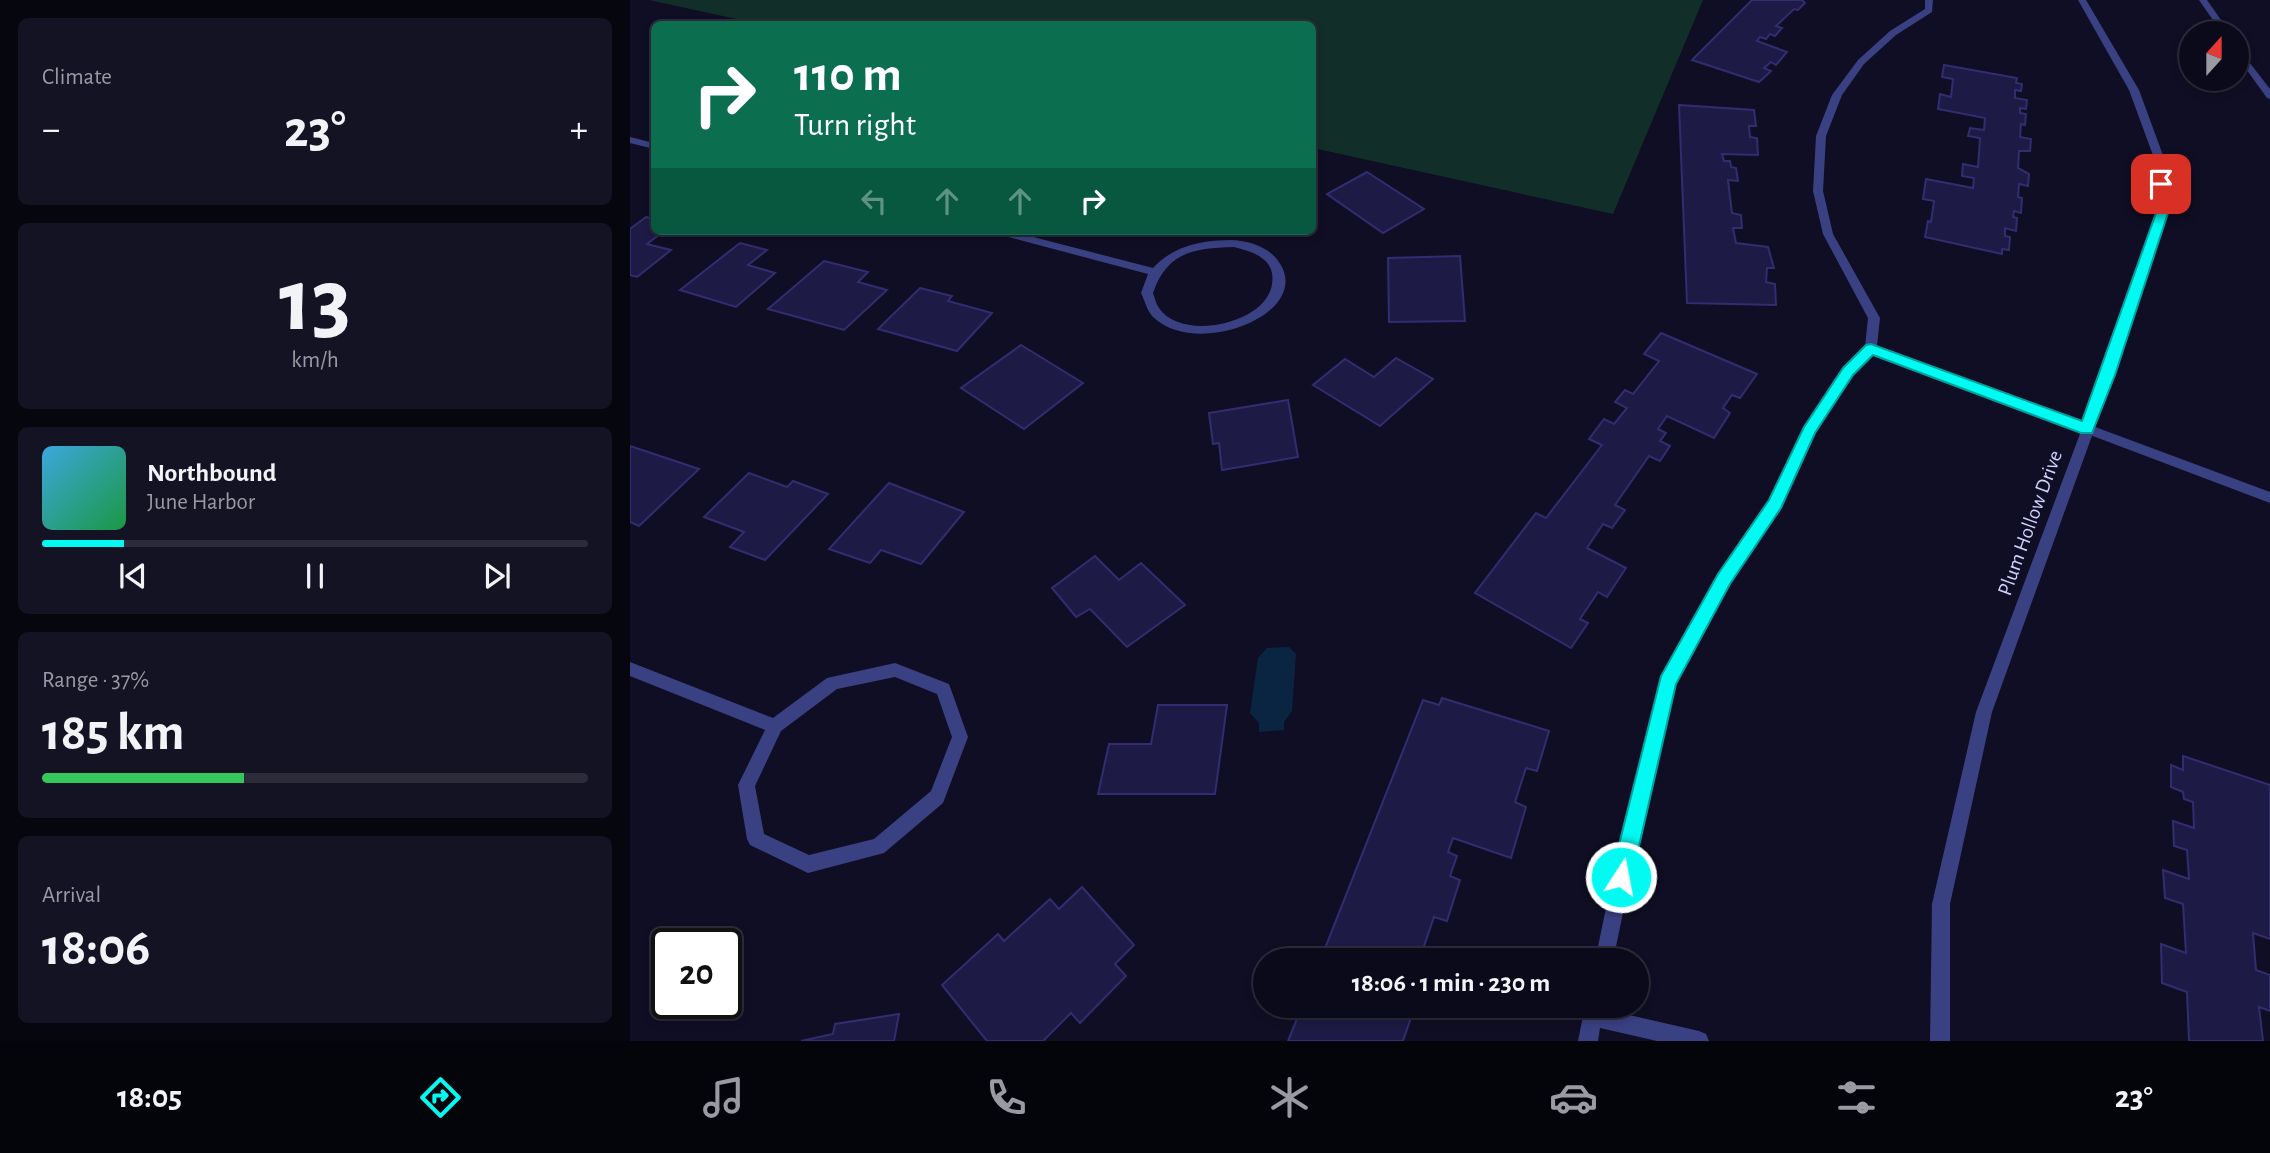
<!DOCTYPE html>
<meta charset="utf-8">
<style>
body{margin:0;font-family:"Alegreya Sans",sans-serif;background:#141324;color:#f1f3f6;height:100vh;display:flex;flex-direction:column;font-size:26px;white-space:nowrap}
*{box-sizing:border-box;margin:0}
p{font-size:23px;color:#9a9aa3}
.icon{flex:none;width:38px;height:38px;fill:none;stroke:currentColor;stroke-width:2;stroke-linecap:round;stroke-linejoin:round}
.map{position:relative;flex:1;overflow:hidden}
.drawer{display:flex;flex-direction:column;gap:18px;padding:18px;background:#06060f;width:630px}
.drawer>*{flex:none}
.banner{position:absolute;left:21px;top:21px;width:665px;height:214px;border-radius:10px;box-shadow:0 4px 10px #0003,0 0 0 2px #2b2b3a;background:#0b6e4f;color:#fff;overflow:hidden}
.needle{width:46px;rotate:21deg}
.buttons{position:absolute;left:1549px;top:21px;display:grid;gap:14px}
.buttons a{display:grid;place-items:center;width:70px;height:70px;border-radius:50%;background:#0b0a1b;box-shadow:0 4px 10px #0003,0 0 0 2px #2b2b3a;font-size:35px}
.speed{position:absolute;left:21px;top:928px;display:flex;gap:14px;font-size:35px;font-weight:700;text-align:center}
.speed>*{display:grid;place-content:center;width:91px;height:91px;border-radius:50%;background:#0b0a1b;box-shadow:0 4px 10px #0003,0 0 0 2px #2b2b3a;line-height:1}
.speed .limit{border:4px solid #111;border-radius:10px;background:#fff;color:#111}
.pin{position:absolute;display:grid;place-items:center;width:60px;height:60px;color:#fff;margin:-30px;border-radius:14px;box-shadow:0 4px 10px #0006}
.me{position:absolute;width:77px;margin:-38px;rotate:11deg;stroke-linejoin:round;filter:drop-shadow(0 0 5px #0008)}
.turn{display:flex;align-items:center;gap:24px;height:147px;padding:0 28px;font-size:32px}
.turn .icon{width:91px;height:91px;stroke-width:2.5}
.turn b{display:block;font-size:49px;line-height:60px}
.lanes{display:flex;align-items:center;height:66px;padding:0 28px;background:#0003;justify-content:center;gap:35px;direction:ltr}
.lanes .off{opacity:.35}
.big{font-size:52px;font-weight:700;line-height:1.1}
.drawer .tile{flex:1;display:flex;flex-direction:column;justify-content:center;gap:10px;min-width:0;padding:0 24px;border-radius:10px;background:#141324}
.drawer .dial{align-items:center;gap:0}
.dial b{font-size:91px;line-height:1}
.song{display:flex;align-items:center;gap:21px}
.cover{width:84px;height:84px;border-radius:10px;background:linear-gradient(135deg,hsl(200 70% 55%),hsl(140 70% 35%))}
.played{height:7px;border-radius:4px;background:linear-gradient(90deg,#02faf2 15%,#2b2b3a 15%)}
.keys{display:flex;justify-content:space-around;direction:ltr}
.heat{display:flex;justify-content:space-between;align-items:center;font-size:38px;direction:ltr}
.charge{height:10px;border-radius:5px;background:linear-gradient(90deg,#34c759 37%,#2b2b3a 0)}
.trip{position:absolute;left:623px;top:948px;width:396px;height:70px;border-radius:35px;background:#0b0a1b;box-shadow:0 4px 10px #0003,0 0 0 2px #2b2b3a;font-weight:700;line-height:70px;text-align:center}
.tab-bar{display:flex;height:112px;justify-content:space-around;align-items:center;background:#04040b;color:#9a9aa3}
.tab-bar .icon{width:49px;height:49px}
.tab-bar .selected{color:#02faf2}
.tab-bar b{font-size:32px;color:#f1f3f6}
main{display:flex;flex:1;min-height:0}
.map>svg:first-child{display:block}
.green{fill:#112e29}
.water{fill:#0a2541}
.building{fill:#1d1b45;stroke:#312d70;stroke-width:2}
.lines{fill:none;stroke-linecap:round;stroke-linejoin:round}
.service{fill:#3a4183;fill-rule:evenodd}
.minor{fill:#3a4183;fill-rule:evenodd}
.route{fill:#02faf2;stroke:#01a29d;stroke-width:2}
.labels{text-anchor:middle;dominant-baseline:central;stroke-width:7;stroke-linejoin:round;paint-order:stroke}
.street-label{font-size:21px;fill:#d2d2ff;stroke:#0f0e24}
</style>
<main>
<section class="drawer">
<div class="tile"><p>Climate</p>
<div class="heat"><a>−</a><b class="big">23°</b><a>+</a></div>
</div>
<div class="tile dial"><b>13</b><p>km/h</p></div>
<div class="tile">
<div class="song"><i class="cover"></i><div><b>Northbound</b><p>June Harbor</p></div></div>
<div class="played"></div>
<div class="keys"><svg class="icon" aria-label="previous" viewBox="0 0 24 24"><path d="M18 5L8 12l10 7zM5 5v14"/></svg><svg class="icon" aria-label="pause" viewBox="0 0 24 24"><path d="M8 5v14M16 5v14"/></svg><svg class="icon" aria-label="next" viewBox="0 0 24 24"><path d="M6 5l10 7-10 7zM19 5v14"/></svg></div>
</div>
<div class="tile"><p>Range · 37%</p><b class="big">185 km</b><div class="charge"></div></div>
<div class="tile"><p>Arrival</p><b class="big">18:06</b></div>
</section>
<div class="map">
<svg width="1640" height="1041" viewBox="0 0 1640 1041">
<rect width="100%" height="100%" fill="#0f0e24"/>
<path class="green" d="M19,0h1054l-90,214 -300,-66 -1,-124h-553z"/>
<path class="water" d="M659,647l7,7 -4,57 -8,11v8l-25,2v-9l-9,-10 8,-55 9,-10z"/>
<g class="building">
<path d="M1122,0h50l3,3 -7,7 -4,-1 -18,17 6,2 -7,8 -5,-2 -4,5 -6,-2 -3,4 30,11 -11,13 -5,-3 -7,6 7,3 -12,11 -67,-22z"/>
<path d="M1314,65l73,13 -1,5 6,1 -1,7 -6,-1v8l12,2 -1,9 -6,-1v5l6,1 -1,11 -4,-1 -1,13 11,2 -1,12h-11l-1,17 11,6 -1,12 -9,-2 -1,13 4,1 -1,15 -7,-2 -1,6 4,1 -1,13 -11,-3v8l5,1 -1,13 -7,-1v5l-77,-17 3,-16 3,1 3,-21 -11,-2 3,-20 47,9 1,-10 -12,-2 1,-12 15,3 2,-29 -12,-2 2,-8 14,2 1,-12 -47,-9 2,-15 11,3 2,-18 -11,-2z"/>
<path d="M1049,105l75,5 2,16h-7l1,11 7,1 1,17 -36,-1 2,7h6l1,6 5,1 2,13 -10,-1 4,33 9,2 1,13h-9l3,15 32,4 6,21h-7l-1,14 9,2 1,21 -89,-2z"/>
<path d="M737,172l57,37 -41,24 -56,-39z"/>
<path d="M16,217l8,2v12h10l-17,13 24,6 -34,27 -7,-2v-46z"/>
<path d="M110,243l27,7 -19,15 27,8 -39,34 -56,-17z"/>
<path d="M830,256l5,65 -76,1 -1,-64z"/>
<path d="M194,261l44,11 -10,10 29,8 -43,40 -76,-21z"/>
<path d="M290,288l32,8 -4,5 44,12 -35,38 -79,-22z"/>
<path d="M1031,333l96,41 -17,24 -8,-3 -9,13 7,5 -16,25 -47,-22 -9,13 8,4 -6,8 10,5 -10,15 -11,-5 -34,49 10,5 -13,18 -9,-4 -16,24 39,20 -19,29 -9,-5 -18,27 8,4 -17,25 -96,-55 61,-80 10,5 56,-73 -13,-6 15,-20 10,5 13,-16 -12,-6 10,-12 8,4 26,-33 -15,-7z"/>
<path d="M391,345l62,38 -59,46 -63,-41z"/>
<path d="M766,358l37,21 -53,47 -67,-41 32,-26 29,18z"/>
<path d="M658,400l10,57 -76,13 -3,-27 -6,1 -4,-31z"/>
<path d="M0,446l69,23 -60,57 -9,-4z"/>
<path d="M119,473l38,14 6,-6 35,13 -63,66 -35,-13 14,-15 -40,-15z"/>
<path d="M259,483l75,29 -43,52 -40,-14 -11,13 -41,-14z"/>
<path d="M465,556l24,24 22,-17 44,42 -58,42 -37,-38 -14,8 -24,-29z"/>
<path d="M812,698l107,33 -12,40 -11,-3 -11,34 11,5 -15,51 -58,-20 -5,14 9,4 -7,20 10,4 -13,41 -13,-4 -15,44h-99l103,-261 16,5z"/>
<path d="M528,705h69l-12,89h-117l11,-50h42z"/>
<path d="M1553,756l87,29v154l-17,-6 3,37 14,5v36l-11,-4 4,34h-74l-2,-49 -25,-9 -1,-39 25,9 -3,-49 -18,-6 -2,-28 26,9 -2,-29 -13,-4 -1,-25 21,7 -1,-26 -9,-3 -1,-7 -12,-5v-22l12,5z"/>
<path d="M452,887l52,58 -19,19 11,12 -46,47 -9,-10 -28,28h-56l-45,-56 56,-51 6,7 46,-42 9,10z"/>
<path d="M672,1006h113l-12,35h-115z"/>
<path d="M269,1014l-5,27h-93l32,-7 2,-10z"/>
</g>
<g class="lines">
<g class="service">
<path d="M1295,0h8l-1,12 -36,23 -32,29 -22,31 -16,41 -3,55 10,43 47,84 -3,28 393,146v11l-397,-150 -21,21 -37,59 -34,75 -52,75 -53,100 -35,143 -28,135h-18l28,-135 37,-144 59,-107 51,-74 34,-73 40,-60 21,-21 3,-29 -45,-84 -10,-43 3,-55 16,-41 26,-35 32,-29 35,-22z"/>
<path d="M1569,0h8l23,33h-8z"/>
<path d="M1606,45l34,44v10l-3,-1 -31,-43z"/>
<path d="M955,1006h18v3l96,22 7,3 3,7h-52l-57,-13 -2,13h-20z"/>
</g>
<g class="minor">
<path d="M1448,0h8l53,90 25,68 4,52 -54,165 -122,337 -42,192v137h-20l2,-137 44,-192 126,-337 56,-165 -4,-52 -25,-68z"/>
<path d="M0,137l24,6v6l-24,-6z"/>
<path d="M362,231h18l143,37c20,-22 49,-28 78,-28 14,0 34,6 44,17 47,53 -76,104 -122,60 -6,-6 -8,-16 -12,-24l7,-19 -155,-41zM604,247c20,5 42,12 38,37 -5,40 -91,58 -113,24 -3,-4 -4,-10 -6,-15 14,-41 41,-45 81,-46z"/>
<path d="M0,662l143,56 54,-40 68,-15 54,21 19,53 -25,66 -59,50 -76,20 -58,-28 -3,-6 -9,-54 27,-55 -135,-54zM265,677l42,17 15,43 -21,54 -57,48 -65,16 -45,-21 -9,-48 26,-55 56,-42z"/>
</g>
</g>
<path class="route" d="M1531,181l6,3 2,26 -54,165 -23,58h-11l-208,-78 -20,20 -38,58 -34,75 -51,76 -54,100 -44,193 -3,7 -8,3 -7,-3 -3,-7 50,-201 57,-102 51,-74 35,-73 39,-59 23,-23 5,-1 211,77 75,-211 -2,-26z"/>
<g class="labels">
<g class="street-label">
<text transform="translate(1400 523) rotate(-70)">Plum Hollow Drive</text>
</g>
</g>
</svg>
<div class="buttons">
<a><svg class="needle" viewBox="-14 -14 28 28"><path d="M0-13l5 13h-10z" fill="#e53935"/><path d="M0 13l5-13h-10z" fill="#9a9aa3"/></svg></a>
</div>
<div class="speed"><div class="limit">20</div></div>
<div class="pin" style="left:1531px;top:184px;background:#d93025"><svg class="icon" aria-label="arrive" viewBox="0 0 24 24"><path d="M6 21V4h12l-3 4 3 4H6"/></svg></div>
<svg class="me" style="left:991px;top:877px" viewBox="-20 -20 40 40"><circle r="17" fill="#02faf2" stroke="#fff" stroke-width="3"/><path d="M0-11L8 9 0 5-8 9z" fill="#fff"/></svg>
<div class="trip">18:06 · 1 min · 230 m</div>
<div class="banner">
<div class="turn"><svg class="icon" aria-label="right" viewBox="0 0 24 24"><path d="M7 20v-9h11M14 6l5 5-5 5"/></svg><div><b>110 m</b>Turn right</div></div>
<div class="lanes"><svg class="icon off" aria-label="left" viewBox="0 0 24 24"><path d="M17 20v-9H6M10 6l-5 5 5 5"/></svg><svg class="icon off" aria-label="ahead" viewBox="0 0 24 24"><path d="M12 20V5M6 11l6-6 6 6"/></svg><svg class="icon off" aria-label="ahead" viewBox="0 0 24 24"><path d="M12 20V5M6 11l6-6 6 6"/></svg><svg class="icon" aria-label="right" viewBox="0 0 24 24"><path d="M7 20v-9h11M14 6l5 5-5 5"/></svg></div>
</div>
</div>
</main>
<nav class="tab-bar">
<b>18:05</b>
<svg class="icon selected" aria-label="directions" viewBox="0 0 24 24"><path d="M12 3l9 9-9 9-9-9zM9 14v-3h6M13 9l2 2-2 2"/></svg>
<svg class="icon" aria-label="music" viewBox="0 0 24 24"><path d="M9 18V5l10-2v13"/><circle cx="6" cy="18" r="3"/><circle cx="16" cy="16" r="3"/></svg>
<svg class="icon" aria-label="phone" viewBox="0 0 24 24"><path d="M5 4h4l2 5-3 2q2 4 5 5l2-3 5 2v4C11 20 4 13 5 4z"/></svg>
<svg class="icon" aria-label="climate" viewBox="0 0 24 24"><path d="M12 3v18M4 7l16 10M4 17L20 7"/></svg>
<svg class="icon" aria-label="car" viewBox="0 0 24 24"><path d="M5 17H2v-5l4-1 3-4h7l3 4 3 1v5h-3M9 17h6M6 11h13"/><circle cx="7" cy="17" r="2"/><circle cx="17" cy="17" r="2"/></svg>
<svg class="icon" aria-label="filters" viewBox="0 0 24 24"><path d="M4 7h16M4 17h16"/><circle cx="9" cy="7" r="2"/><circle cx="15" cy="17" r="2"/></svg>
<b>23°</b>
</nav>
